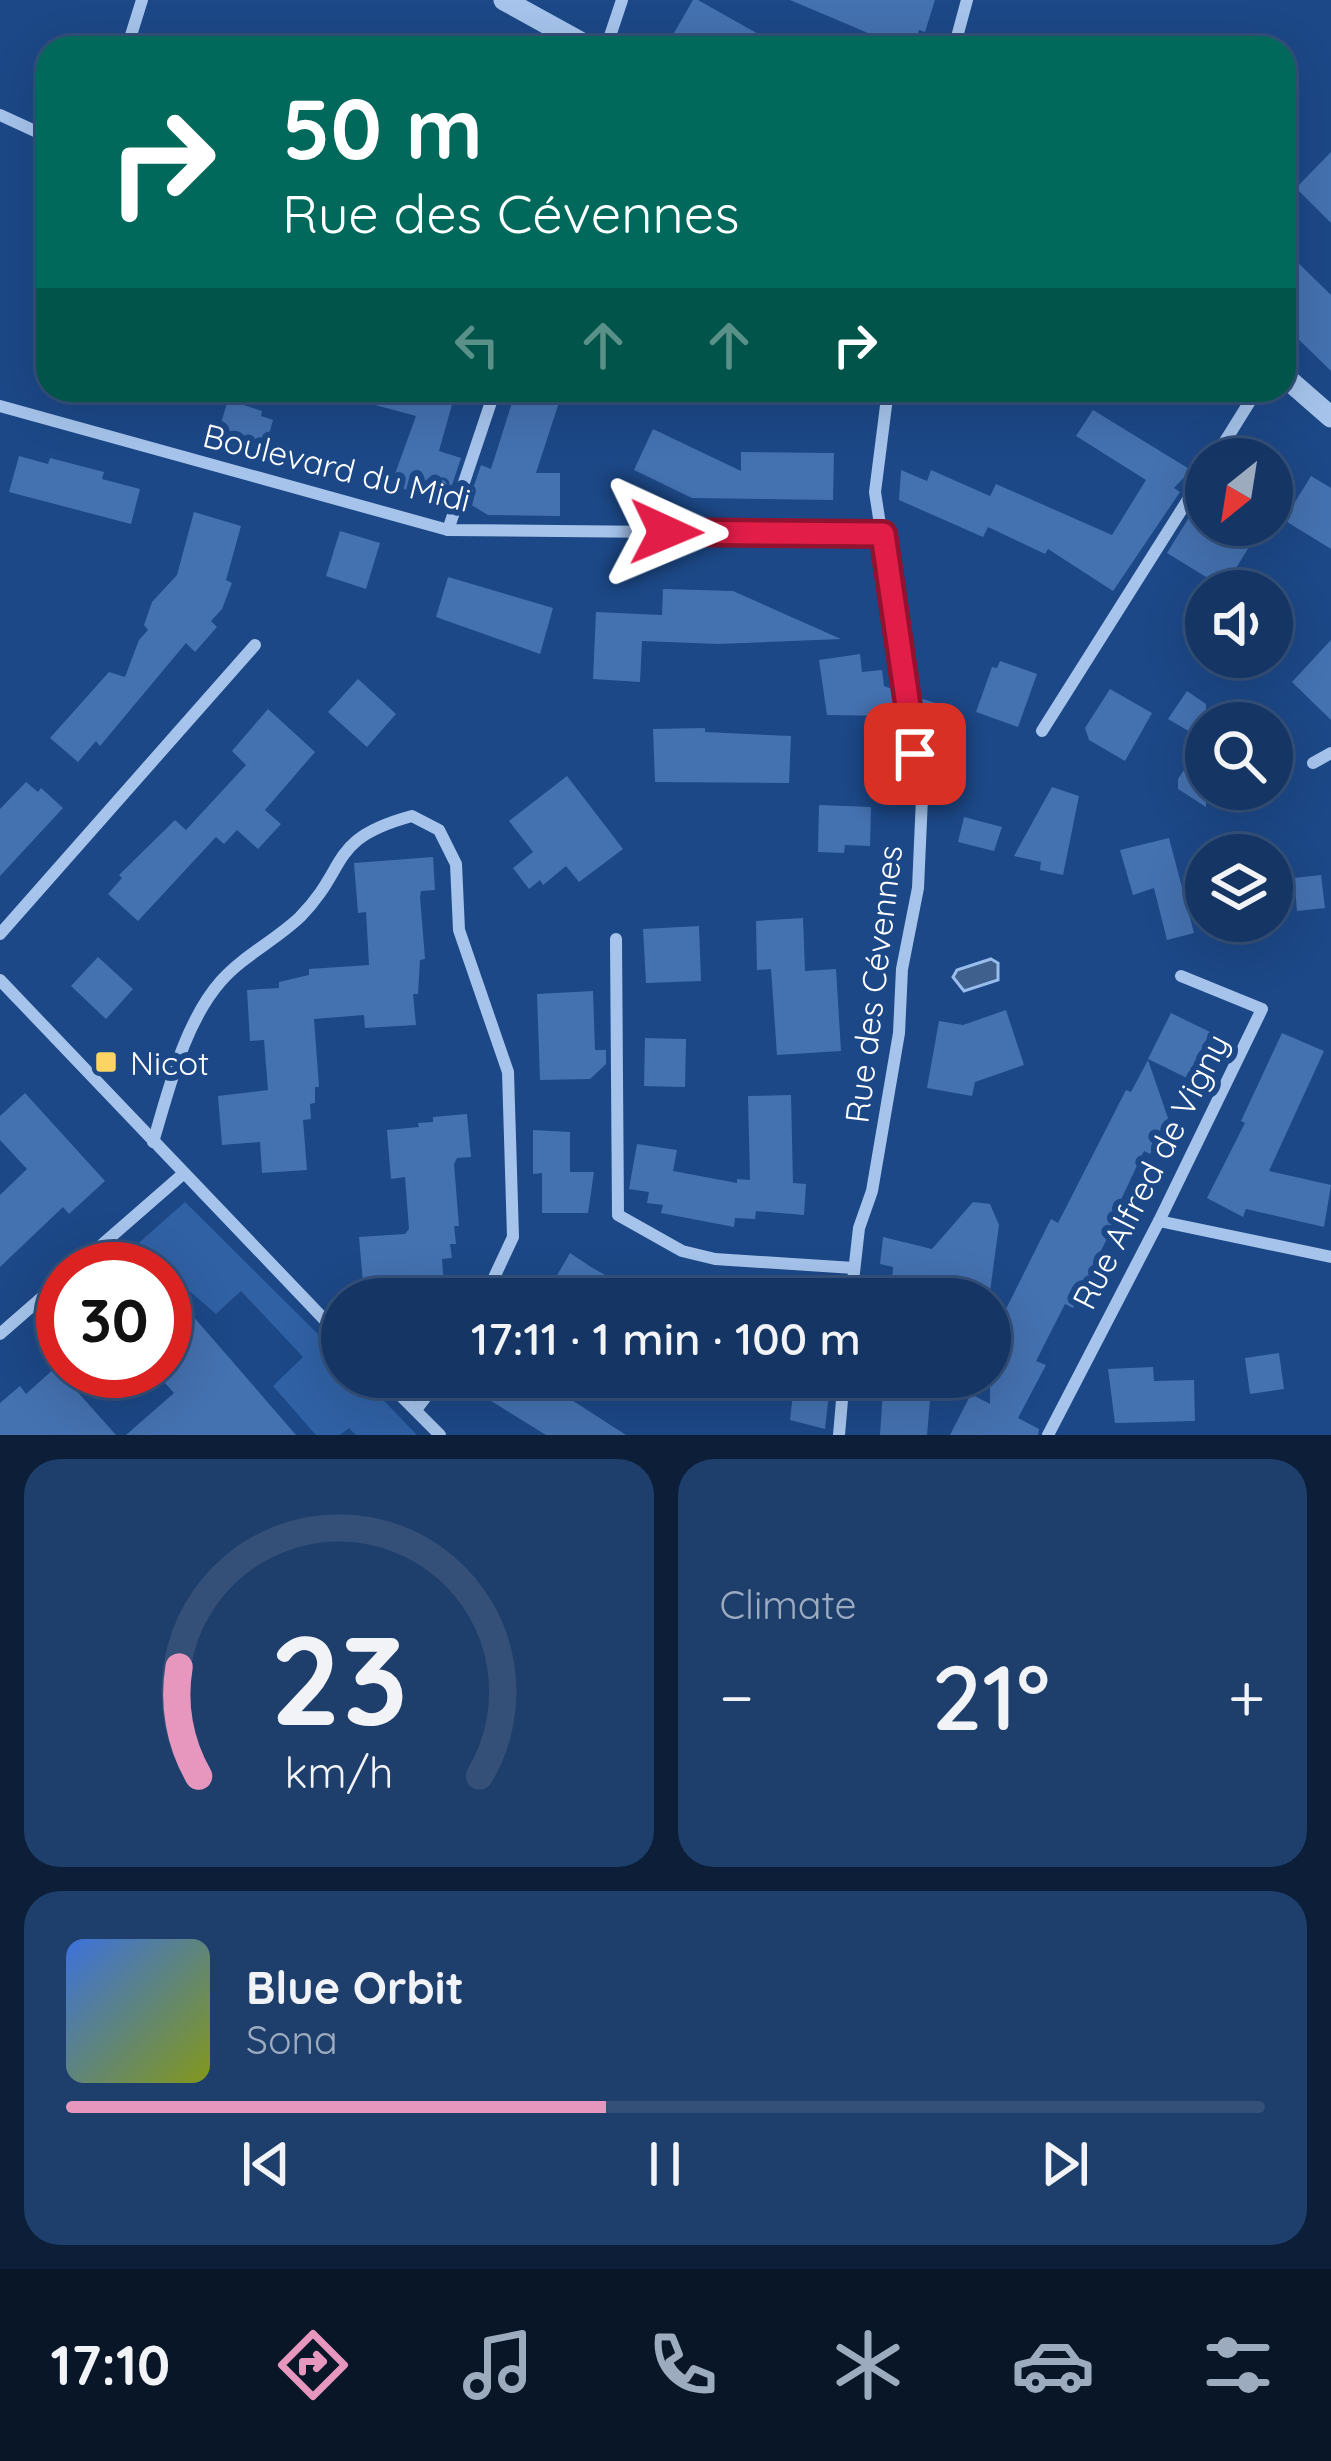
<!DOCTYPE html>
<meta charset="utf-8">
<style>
body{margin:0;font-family:Quicksand,sans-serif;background:#1e3e6b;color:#f1f3f6;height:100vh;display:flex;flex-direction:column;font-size:45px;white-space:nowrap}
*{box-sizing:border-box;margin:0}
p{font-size:39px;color:#9dabbf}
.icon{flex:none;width:66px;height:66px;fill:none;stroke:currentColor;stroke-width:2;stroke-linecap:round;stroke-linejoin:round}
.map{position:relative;height:1435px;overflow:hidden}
.drawer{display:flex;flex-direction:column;gap:24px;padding:24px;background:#0c1e38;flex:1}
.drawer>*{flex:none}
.top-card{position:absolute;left:36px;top:36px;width:1260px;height:366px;border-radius:36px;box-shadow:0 12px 48px #0002,0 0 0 3px #345079;background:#00695c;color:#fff;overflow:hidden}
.needle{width:78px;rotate:210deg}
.controls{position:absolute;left:1185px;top:438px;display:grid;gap:24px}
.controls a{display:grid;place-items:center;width:108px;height:108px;border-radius:50%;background:#153665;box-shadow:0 12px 48px #0002,0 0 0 3px #345079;font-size:60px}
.speed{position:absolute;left:36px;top:1242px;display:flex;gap:24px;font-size:60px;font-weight:700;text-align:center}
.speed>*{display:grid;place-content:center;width:156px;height:156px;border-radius:50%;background:#153665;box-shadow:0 12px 48px #0002,0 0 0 3px #345079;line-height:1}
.speed .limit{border:18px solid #d22;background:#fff;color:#111}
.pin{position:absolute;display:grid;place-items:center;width:102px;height:102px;color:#fff;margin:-51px;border-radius:24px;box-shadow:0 6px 18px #0006}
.me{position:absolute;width:132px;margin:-66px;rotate:91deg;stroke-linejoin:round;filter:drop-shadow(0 0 9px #0008)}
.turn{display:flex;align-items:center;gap:42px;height:252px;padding:0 48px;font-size:54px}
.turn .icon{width:156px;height:156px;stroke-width:2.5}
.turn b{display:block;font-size:84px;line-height:102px}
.lanes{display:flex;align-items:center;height:114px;padding:0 48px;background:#0003;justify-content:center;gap:60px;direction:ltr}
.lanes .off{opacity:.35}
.big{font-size:90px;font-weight:600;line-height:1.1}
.drawer .card{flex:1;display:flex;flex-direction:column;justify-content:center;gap:18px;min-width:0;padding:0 42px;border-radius:36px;background:#1e3e6b}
.drawer .dial{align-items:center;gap:0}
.dial svg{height:312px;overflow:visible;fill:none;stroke:#345079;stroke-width:7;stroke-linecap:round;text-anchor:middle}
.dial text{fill:#f1f3f6;stroke:none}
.song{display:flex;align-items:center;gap:36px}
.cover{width:144px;height:144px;border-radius:18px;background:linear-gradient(135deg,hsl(220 70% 55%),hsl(70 70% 35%))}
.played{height:12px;border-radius:6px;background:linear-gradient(90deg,#e797bd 45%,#345079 45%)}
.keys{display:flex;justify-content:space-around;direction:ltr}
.heat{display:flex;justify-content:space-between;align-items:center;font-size:66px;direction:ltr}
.drawer .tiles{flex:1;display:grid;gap:24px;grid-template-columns:1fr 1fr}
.card:last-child{grid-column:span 2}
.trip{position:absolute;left:321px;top:1278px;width:690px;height:120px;border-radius:60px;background:#153665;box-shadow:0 12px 48px #0002,0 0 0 3px #345079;font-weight:600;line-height:120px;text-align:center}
.menu{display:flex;height:192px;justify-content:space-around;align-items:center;background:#081628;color:#9dabbf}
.menu .icon{width:84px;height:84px}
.menu .current{color:#e797bd}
.menu b{font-size:54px;color:#f1f3f6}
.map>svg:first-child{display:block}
.green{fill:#3061a5}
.water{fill:#3f5f8d;stroke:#98bded;stroke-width:3}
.building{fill:#4471b0}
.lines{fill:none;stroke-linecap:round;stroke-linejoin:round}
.minor{stroke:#a5c3eb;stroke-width:12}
.tertiary{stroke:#a5c3eb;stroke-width:21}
.route-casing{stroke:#92132f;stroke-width:30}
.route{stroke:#e11d48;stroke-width:21}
.poi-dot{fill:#fcd463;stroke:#1c4887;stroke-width:4.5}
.labels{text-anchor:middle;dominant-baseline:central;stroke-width:12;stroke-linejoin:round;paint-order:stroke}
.street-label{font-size:33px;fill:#fff;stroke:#1c4887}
.poi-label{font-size:33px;fill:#fff;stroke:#1c4887;text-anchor:start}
</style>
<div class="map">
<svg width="1331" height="1435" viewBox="0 0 1331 1435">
<rect width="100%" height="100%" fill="#1c4887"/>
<path class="green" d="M185,1202l157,156v19h19l56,58h-61l-7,-7 -9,7h-24l-43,-49 30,-29 -62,-66 -25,23 -29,-25 -22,-5v-15h-14l-19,-20z"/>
<path class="water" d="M991,959l7,4v17l-34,11 -11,-14 4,-7z"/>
<g class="building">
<path d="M693,0h5l85,48h-84l-25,-15z"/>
<path d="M790,0h145l-10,32 -6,-2 -5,17 -46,-14z"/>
<path d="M1331,152v71l-35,-35z"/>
<path d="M1284,249l47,46v76l-47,-46z"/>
<path d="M350,390h106l-17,61 22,7 -11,33 -7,-4 -4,13 -48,-15 25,-69 -67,-18z"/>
<path d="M516,390h47l-27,83h24v43l-72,-1 -20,-12 13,-38 10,4z"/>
<path d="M228,400l34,11 -1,5 12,4 -7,25 -13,-2 -2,10 -36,-10z"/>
<path d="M1093,410l98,60 -17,18 6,4 -67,99 -65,-42 -3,5 -57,-27 -5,10 -84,-37 2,-30 26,11 4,-11 59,26 6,-12 116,51 34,-55 -70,-44z"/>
<path d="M653,429l88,42v-19l93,1 -1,47 -141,-2 -58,-28z"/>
<path d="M19,456l29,8 2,-6 54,14 -2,7 38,10 -9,35 -122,-32z"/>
<path d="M1311,476l20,12v61l-47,-29z"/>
<path d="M1198,503l8,4v18h30l19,12 -31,51 -57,-35z"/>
<path d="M194,512l47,14 -15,54 6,3 -10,26 -11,12 6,6 -22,25 -9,-9 -86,103 -4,-5 -18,21 -28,-24 59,-66 16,5 14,-37 9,-10 -4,-5 8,-23 25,-27z"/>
<path d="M340,531l40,12 -14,46 -40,-13z"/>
<path d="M448,577l105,31 -13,46 -104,-37z"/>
<path d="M663,589l70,2 108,48 -123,5 -76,-3 -2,41 -47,-3 3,-67 66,3z"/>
<path d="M1331,640v80l-39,-38z"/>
<path d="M860,654l2,18 20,-2 2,16 11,4 4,26 -72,-1 -8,-55z"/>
<path d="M1000,661l37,13 -19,53 -42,-15 16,-45 5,1z"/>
<path d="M358,679l38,35 -29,33 -39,-35z"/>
<path d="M1110,689l42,24 -27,48 -36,-21 -4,-12z"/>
<path d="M1187,691l19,13v103l-28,-18v-10l26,-39 -36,-21z"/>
<path d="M917,697l43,14v5h-40z"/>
<path d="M268,709l47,43 -50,58 16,14 -23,25 -21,-19 -13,14 -8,-7 -78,84 -30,-27 14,-16 -3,-3 56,-55 11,10 60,-65 -14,-14z"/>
<path d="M705,728v4l86,4 -2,47 -134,-1 -2,-53z"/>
<path d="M567,776l56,73 -44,33 -13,-16 -23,19 -3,-5 -11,9 -16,-21 20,-16 -24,-31z"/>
<path d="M26,782l12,10 3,-4 22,20 -63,68v-67z"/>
<path d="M1052,787l27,9 -16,79 -23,-5 1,-8 -27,-6z"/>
<path d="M819,805l52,2 -1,39 -25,-1 -1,8 -26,-1z"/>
<path d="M964,817l38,10 -8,24 -36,-9z"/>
<path d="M1169,838l25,95 -27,7 -13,-52 -21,7 -13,-45z"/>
<path d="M433,857l2,33 -14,1 -1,6 5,62 -5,1 -2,34h-5l3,31 -51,3 -1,-13 -50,4 5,68h-4v16l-5,1 1,15 -8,1 4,50 -45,3 -2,-31 -38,3 -4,-49 50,-6 -4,-50 -14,1 -3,-51 32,-2v-6l30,-7v-6l60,-4 -3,-53 -8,1 -4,-50z"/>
<path d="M1321,875l4,33 -28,3 -3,-33z"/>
<path d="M803,918l2,53 31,-2 5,82 -64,4 -6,-86 -14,1 -1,-49z"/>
<path d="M699,926l2,55 -55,2 -3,-54z"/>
<path d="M98,957l35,32 -27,30 -35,-33z"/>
<path d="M593,991l2,59h11v14l-16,15 -50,1 -3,-86z"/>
<path d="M1006,1010l18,55 -49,17 -3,14 -45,-8 12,-67 24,4z"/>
<path d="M1171,1013l39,19 -23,46 -39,-19z"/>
<path d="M1282,1033l42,18 -55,120 62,14 -7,42 -78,-18 -3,8 -36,-19 38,-75 -4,-2z"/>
<path d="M645,1038l41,1 -1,48 -41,-1z"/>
<path d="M1148,1060l20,58 -18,36 -6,-3 -27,57 4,2 -48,98 -8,-4 -29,57 10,4 -28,53 21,11 -1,6h-88l21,-41 19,10v-63l61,-122 7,4 68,-133 5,2z"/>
<path d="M25,1093l80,88 -36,33 -6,-7 -63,60v-72l27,-26 -27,-29v-24z"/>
<path d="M791,1095l2,88 13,1 -2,31 -48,-4 -1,8 -20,-1 -1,9 -73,-14 2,-8 -16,-2 2,-11 -20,-3 8,-45 40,6 -4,21 64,12v-4l13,1 -2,-84z"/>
<path d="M467,1114l4,43 -14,1 -3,6 5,62h-5l2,18h-6l2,14 -10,1 3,40h-44l-1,-19 -37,3 -4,-46 46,-3 4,-5 -4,-52 -14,2 -4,-49 32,-3 -1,-4 15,-1v-5z"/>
<path d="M533,1130l37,2v40h24l-6,41h-46v-40l-9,1z"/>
<path d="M973,1202l17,2 9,21 -10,74h-98l2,-32 -13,-3 3,-27 49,12z"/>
<path d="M570,1253l21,14 56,32h-79l-19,-10z"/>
<path d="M185,1307l47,54 64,74h-170l48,-42 -9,-10v-58z"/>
<path d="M1279,1353l5,36 -34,5 -5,-36z"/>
<path d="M56,1367l10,12 50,56h-116v-32l20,-17 6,8z"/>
<path d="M1153,1367l1,14 40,-1 1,41 -80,2 -7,-54z"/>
<path d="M491,1377h45l90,58h-80l-66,-41z"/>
<path d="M795,1377l35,8 -5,44 -35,-9z"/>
<path d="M884,1377h48l-5,58h-47z"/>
</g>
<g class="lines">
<g class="minor">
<path d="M127,48l15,-48"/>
<path d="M606,48l16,-48"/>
<path d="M954,48l13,-48"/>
<path d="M0,115l48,22"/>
<path d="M0,406l448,124 435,4"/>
<path d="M1214,459l43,-69"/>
<path d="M448,530l47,-140"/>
<path d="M1042,731l164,-260"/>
<path d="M1313,763l18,-10"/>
<path d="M0,934l255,-289"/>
<path d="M616,939l2,276 64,36 33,8 139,9"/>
<path d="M0,980l342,358"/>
<path d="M153,1142c16,-52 31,-119 68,-161 22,-25 55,-41 79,-64 50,-51 27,-78 112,-101l27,14 17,34 3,66 49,142 5,165 -29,62"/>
<path d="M1159,1221l172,36"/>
<path d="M74,1269l109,-95"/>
<path d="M851,1299l8,-71 13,-37 27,-158 3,-64 16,-81 4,-90 -47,-306 13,-102"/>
<path d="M0,1334l63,-55"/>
<path d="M382,1377l58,58"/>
<path d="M416,1410l25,-33"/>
<path d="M839,1435l5,-58"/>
<path d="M1048,1435l111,-214 103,-212 -81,-33"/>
</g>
<g class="tertiary">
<path d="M504,0l87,48"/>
<path d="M1284,376l47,41"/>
</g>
</g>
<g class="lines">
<g class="route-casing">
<path id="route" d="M666,532l217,2 32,220"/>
</g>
<use href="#route" class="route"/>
</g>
<rect class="poi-dot" x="94" y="1050" width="24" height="24" rx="6"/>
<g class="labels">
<g class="street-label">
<text transform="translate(337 467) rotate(14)">Boulevard du Midi</text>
<text transform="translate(873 984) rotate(-83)">Rue des Cévennes</text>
<text transform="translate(1150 1171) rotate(-63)">Rue Alfred de Vigny</text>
</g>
<g class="poi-label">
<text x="130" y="1062">Nicot</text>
</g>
</g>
</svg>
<div class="controls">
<a><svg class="needle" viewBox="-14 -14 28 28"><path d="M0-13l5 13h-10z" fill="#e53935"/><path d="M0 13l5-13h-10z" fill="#9dabbf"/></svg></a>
<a><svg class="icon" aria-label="sound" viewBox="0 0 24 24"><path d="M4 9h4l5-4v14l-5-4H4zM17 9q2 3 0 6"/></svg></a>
<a><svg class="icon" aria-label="search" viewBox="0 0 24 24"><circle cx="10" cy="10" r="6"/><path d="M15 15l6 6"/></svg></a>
<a><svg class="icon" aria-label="layers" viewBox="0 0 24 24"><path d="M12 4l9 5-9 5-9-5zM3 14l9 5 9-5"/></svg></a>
</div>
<div class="speed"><div class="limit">30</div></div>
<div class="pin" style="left:915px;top:754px;background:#d93025"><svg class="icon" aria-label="arrive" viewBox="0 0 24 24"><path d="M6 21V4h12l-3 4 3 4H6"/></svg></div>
<svg class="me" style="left:666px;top:532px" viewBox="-20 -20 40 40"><path d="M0-17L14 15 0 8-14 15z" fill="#e11d48" stroke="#fff" stroke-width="4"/></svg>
<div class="trip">17:11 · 1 min · 100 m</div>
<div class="top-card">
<div class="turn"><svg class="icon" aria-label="right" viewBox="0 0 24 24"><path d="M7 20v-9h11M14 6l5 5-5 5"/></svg><div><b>50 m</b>Rue des Cévennes</div></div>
<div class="lanes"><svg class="icon off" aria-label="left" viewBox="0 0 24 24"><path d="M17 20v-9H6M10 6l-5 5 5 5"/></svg><svg class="icon off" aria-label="ahead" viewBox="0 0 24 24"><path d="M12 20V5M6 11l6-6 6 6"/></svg><svg class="icon off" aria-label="ahead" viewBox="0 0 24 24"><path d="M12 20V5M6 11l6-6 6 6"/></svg><svg class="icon" aria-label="right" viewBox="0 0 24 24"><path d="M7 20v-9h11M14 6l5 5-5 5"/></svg></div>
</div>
</div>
<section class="drawer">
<div class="tiles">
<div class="card dial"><svg viewBox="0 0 100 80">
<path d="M14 69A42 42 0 1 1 86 69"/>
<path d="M14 69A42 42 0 0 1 9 41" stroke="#e797bd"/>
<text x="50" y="56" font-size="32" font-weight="700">23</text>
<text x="50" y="72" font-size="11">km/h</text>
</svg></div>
<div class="card"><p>Climate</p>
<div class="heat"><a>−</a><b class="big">21°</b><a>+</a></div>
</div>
<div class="card">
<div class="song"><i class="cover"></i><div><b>Blue Orbit</b><p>Sona</p></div></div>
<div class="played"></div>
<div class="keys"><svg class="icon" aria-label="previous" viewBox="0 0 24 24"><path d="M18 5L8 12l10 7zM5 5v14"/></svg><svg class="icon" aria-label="pause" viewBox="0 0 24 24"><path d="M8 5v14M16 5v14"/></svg><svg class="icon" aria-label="next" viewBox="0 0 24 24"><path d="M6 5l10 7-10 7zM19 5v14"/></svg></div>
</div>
</div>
</section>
<nav class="menu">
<b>17:10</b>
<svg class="icon current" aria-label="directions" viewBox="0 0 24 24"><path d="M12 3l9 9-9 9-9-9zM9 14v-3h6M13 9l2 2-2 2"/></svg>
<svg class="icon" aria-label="music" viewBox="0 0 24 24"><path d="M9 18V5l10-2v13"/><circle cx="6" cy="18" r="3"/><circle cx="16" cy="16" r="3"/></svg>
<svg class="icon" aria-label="phone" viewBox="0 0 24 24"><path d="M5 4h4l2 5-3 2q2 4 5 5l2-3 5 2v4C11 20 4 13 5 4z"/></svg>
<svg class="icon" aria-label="climate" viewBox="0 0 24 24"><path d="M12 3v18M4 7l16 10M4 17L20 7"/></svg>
<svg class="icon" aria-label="car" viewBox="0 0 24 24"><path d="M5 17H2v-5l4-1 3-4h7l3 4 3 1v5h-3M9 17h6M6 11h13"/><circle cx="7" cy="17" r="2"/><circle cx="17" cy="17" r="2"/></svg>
<svg class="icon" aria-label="filters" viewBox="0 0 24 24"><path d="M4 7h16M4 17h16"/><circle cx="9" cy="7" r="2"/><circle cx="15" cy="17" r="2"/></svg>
</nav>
